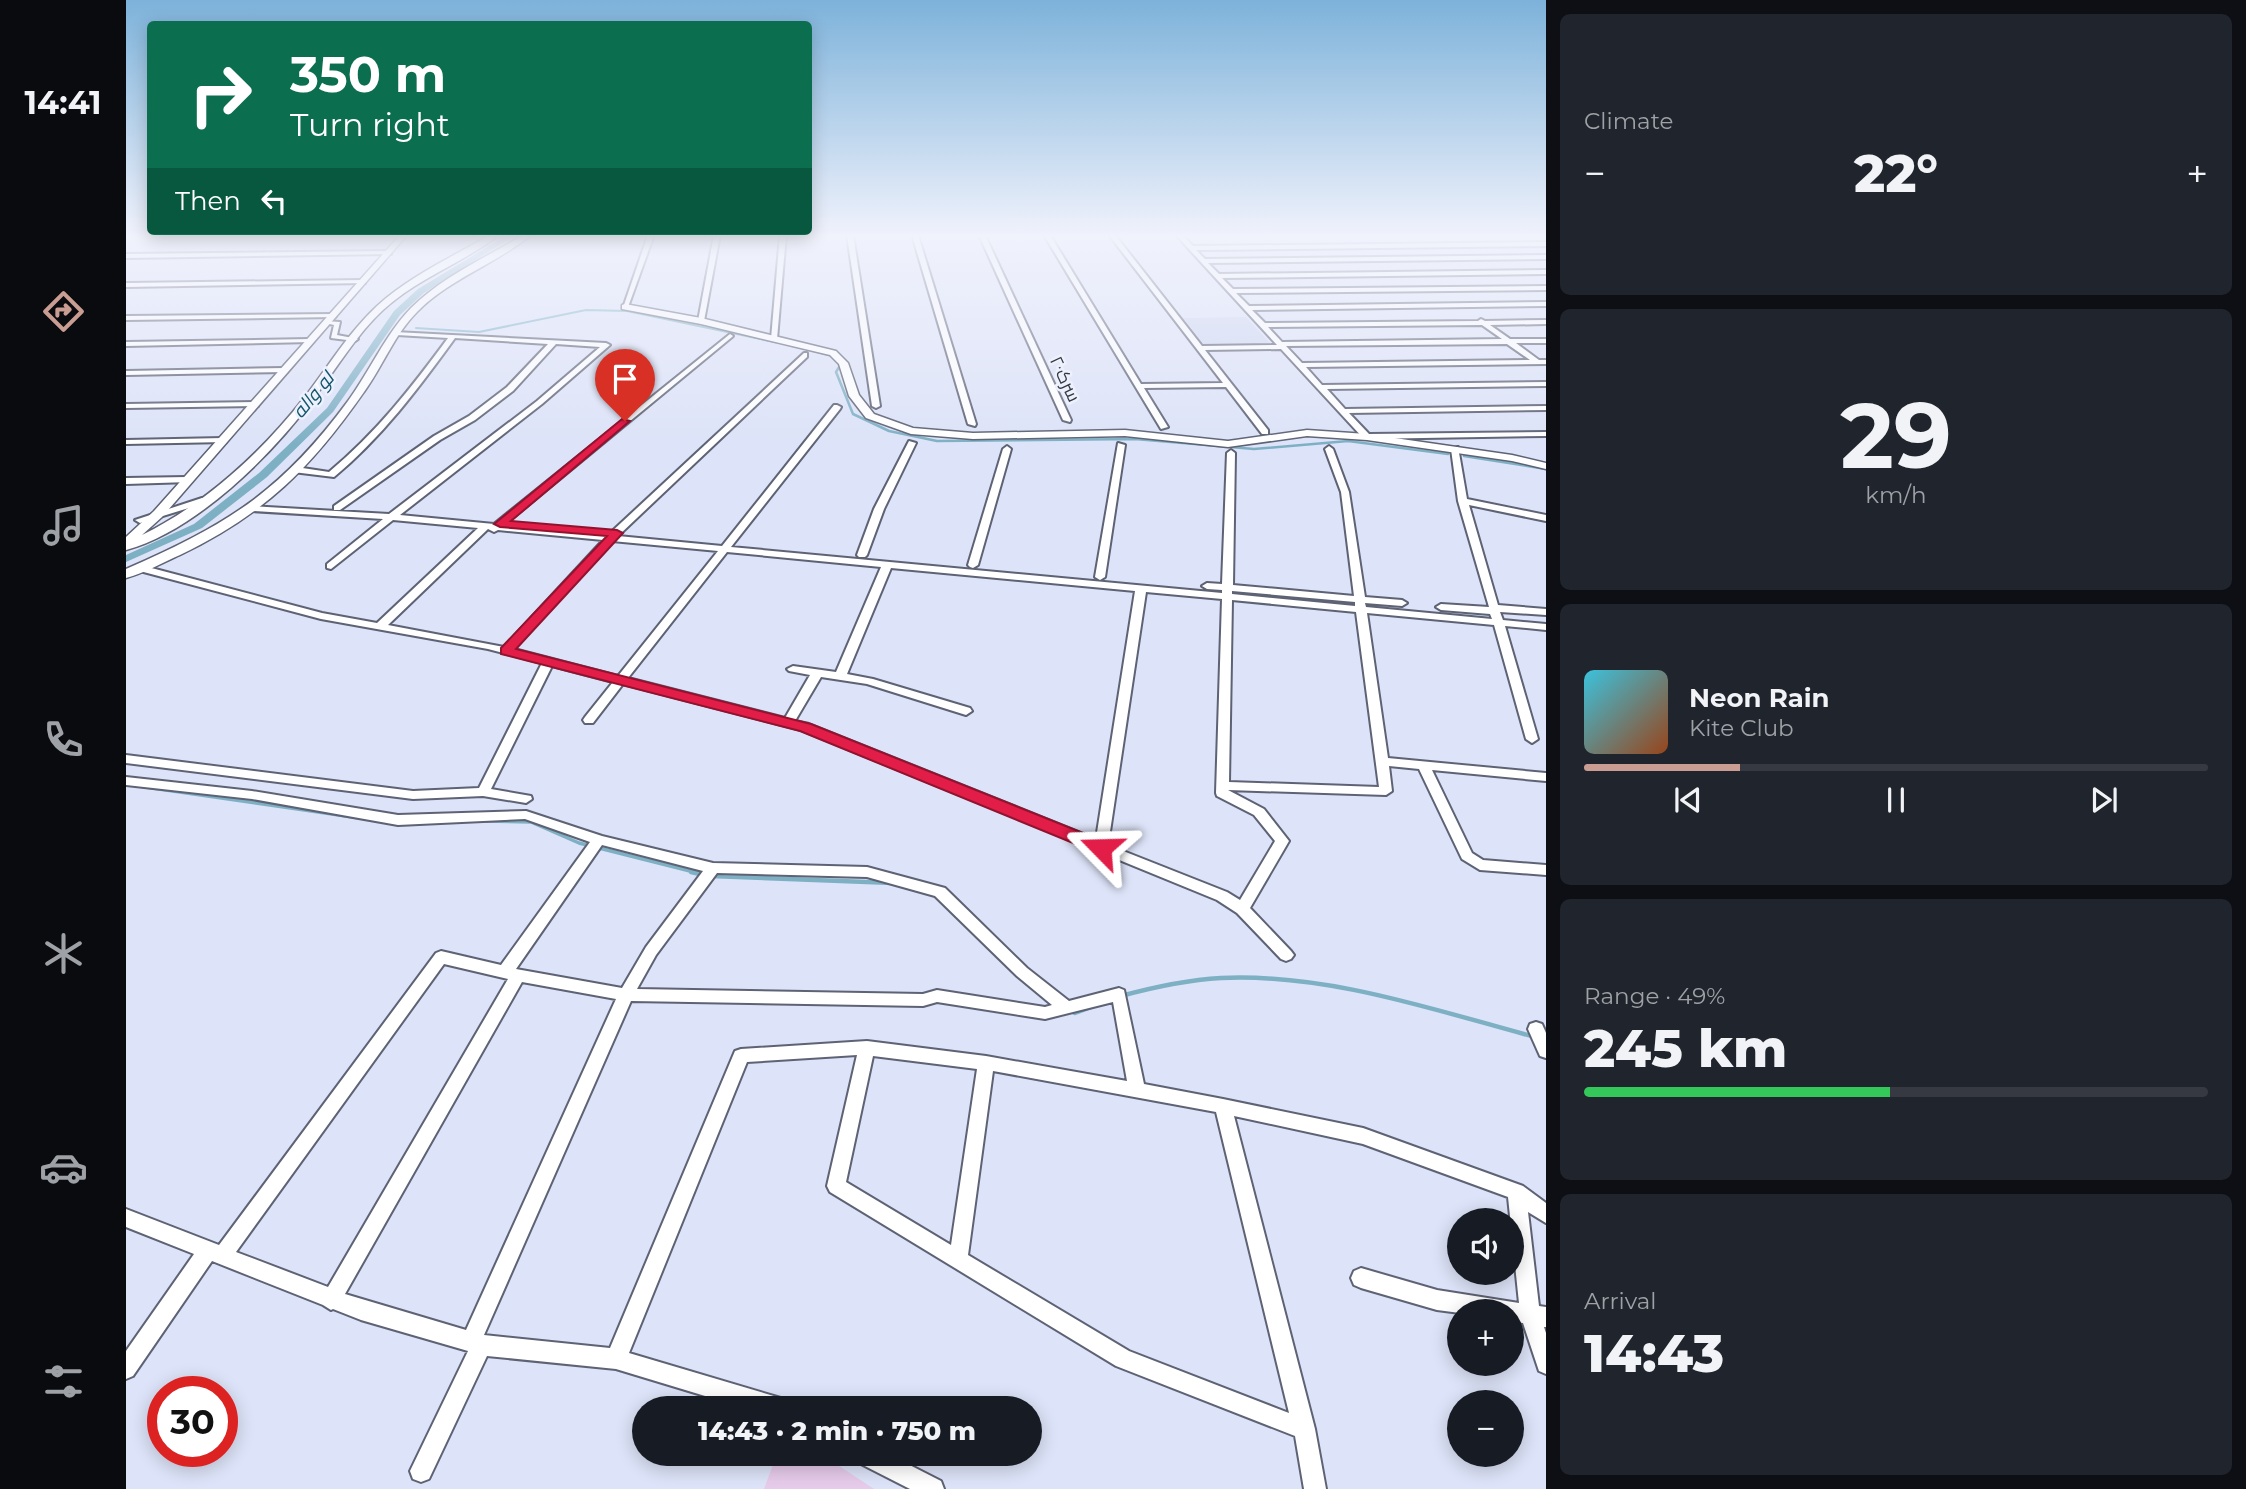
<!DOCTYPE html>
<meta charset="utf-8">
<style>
body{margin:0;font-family:Montserrat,Cairo,sans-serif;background:#20242c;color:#f1f3f6;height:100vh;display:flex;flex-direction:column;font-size:26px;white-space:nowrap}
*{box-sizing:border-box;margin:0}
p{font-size:23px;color:#9ea1a6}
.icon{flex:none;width:38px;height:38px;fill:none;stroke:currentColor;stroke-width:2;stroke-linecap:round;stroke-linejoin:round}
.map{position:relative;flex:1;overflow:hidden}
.panel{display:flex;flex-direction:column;gap:14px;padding:14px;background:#0d0f14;width:700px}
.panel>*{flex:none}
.guide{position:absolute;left:21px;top:21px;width:665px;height:214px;border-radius:7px;box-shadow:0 4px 18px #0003;background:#0b6e4f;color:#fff;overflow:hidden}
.buttons{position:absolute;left:1321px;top:1208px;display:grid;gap:14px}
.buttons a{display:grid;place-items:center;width:77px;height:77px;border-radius:50%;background:#171b24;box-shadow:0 4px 18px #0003;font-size:35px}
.speed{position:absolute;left:21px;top:1376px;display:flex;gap:14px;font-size:35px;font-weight:700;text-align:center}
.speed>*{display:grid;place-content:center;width:91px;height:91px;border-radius:50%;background:#171b24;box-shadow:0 4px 18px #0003;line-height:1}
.speed .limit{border:10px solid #d22;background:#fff;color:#111}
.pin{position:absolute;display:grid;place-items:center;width:60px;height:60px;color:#fff;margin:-72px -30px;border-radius:50% 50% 50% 0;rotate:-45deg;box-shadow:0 0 7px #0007}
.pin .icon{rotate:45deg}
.me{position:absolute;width:77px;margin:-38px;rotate:292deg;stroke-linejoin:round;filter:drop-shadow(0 0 5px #0008)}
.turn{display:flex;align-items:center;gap:24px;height:147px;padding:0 28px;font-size:32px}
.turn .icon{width:91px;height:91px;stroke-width:2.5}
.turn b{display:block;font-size:49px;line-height:60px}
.then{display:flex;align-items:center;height:66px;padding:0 28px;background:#0003;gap:14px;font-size:26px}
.big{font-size:52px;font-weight:800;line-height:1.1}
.panel .widget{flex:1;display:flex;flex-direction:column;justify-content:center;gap:10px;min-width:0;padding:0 24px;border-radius:10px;background:#20242c}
.panel .dial{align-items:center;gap:0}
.dial b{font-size:91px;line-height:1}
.song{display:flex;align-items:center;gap:21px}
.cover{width:84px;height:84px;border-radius:10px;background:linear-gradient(135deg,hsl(190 70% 55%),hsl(20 70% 35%))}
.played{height:7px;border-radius:4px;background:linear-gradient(90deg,#ca9d93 25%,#363941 25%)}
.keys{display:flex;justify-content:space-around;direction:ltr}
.heat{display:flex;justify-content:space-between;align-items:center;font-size:38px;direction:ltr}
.charge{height:10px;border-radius:5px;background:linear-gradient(90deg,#34c759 49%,#363941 0)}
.trip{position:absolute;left:506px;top:1396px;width:410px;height:70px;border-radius:35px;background:#171b24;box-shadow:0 4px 18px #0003;font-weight:800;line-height:70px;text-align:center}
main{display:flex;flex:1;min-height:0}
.dock{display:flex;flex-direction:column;width:126px;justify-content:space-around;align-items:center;background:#090b0e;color:#9ea1a6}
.dock .icon{width:49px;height:49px}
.dock .selected{color:#ca9d93}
.dock b{font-size:32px;color:#f1f3f6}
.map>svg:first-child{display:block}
.built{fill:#ced6f1}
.green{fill:#e6cbea}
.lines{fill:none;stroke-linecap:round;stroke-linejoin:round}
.stream-far3{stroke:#7eb0c4;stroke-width:2}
.stream-far2{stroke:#7eb0c4;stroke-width:2.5}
.stream-far1{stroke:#7eb0c4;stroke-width:3.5}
.stream{stroke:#7eb0c4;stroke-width:4.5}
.canal{fill:#7eb0c4;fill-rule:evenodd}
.minor-casing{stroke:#5d6274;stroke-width:4}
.tertiary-casing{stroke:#5d6274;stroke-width:3}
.minor{fill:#fff;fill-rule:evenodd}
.tertiary{fill:#fff;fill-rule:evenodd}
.route{fill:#e11d48;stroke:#92132f;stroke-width:2}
.labels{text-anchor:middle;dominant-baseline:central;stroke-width:5;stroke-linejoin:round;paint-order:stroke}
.far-street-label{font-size:18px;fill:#353840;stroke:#edf1fd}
.far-water-label{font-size:19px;font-style:italic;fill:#14576c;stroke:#edf1fd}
</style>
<main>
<nav class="dock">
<b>14:41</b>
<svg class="icon selected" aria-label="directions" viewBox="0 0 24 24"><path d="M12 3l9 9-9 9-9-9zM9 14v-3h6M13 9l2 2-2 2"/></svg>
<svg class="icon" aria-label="music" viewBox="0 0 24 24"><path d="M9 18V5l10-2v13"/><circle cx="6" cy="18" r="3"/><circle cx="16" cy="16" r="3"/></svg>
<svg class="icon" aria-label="phone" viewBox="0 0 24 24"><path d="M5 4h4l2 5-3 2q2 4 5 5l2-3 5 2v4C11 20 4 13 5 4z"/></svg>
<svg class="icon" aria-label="climate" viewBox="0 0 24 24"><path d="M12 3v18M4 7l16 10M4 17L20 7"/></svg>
<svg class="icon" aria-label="car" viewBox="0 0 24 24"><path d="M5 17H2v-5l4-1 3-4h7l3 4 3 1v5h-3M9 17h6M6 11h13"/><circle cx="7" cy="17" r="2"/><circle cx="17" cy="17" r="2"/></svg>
<svg class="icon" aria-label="filters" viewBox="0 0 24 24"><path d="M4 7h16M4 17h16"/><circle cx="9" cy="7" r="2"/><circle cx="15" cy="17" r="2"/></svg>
</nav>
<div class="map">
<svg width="1420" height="1489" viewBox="0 0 1420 1489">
<rect width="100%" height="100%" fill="#dde3f8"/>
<path class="built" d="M1120,317l26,28h-68l-21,-27z"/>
<path class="green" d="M651,1454h44l53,35h-110z"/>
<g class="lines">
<path class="stream-far3" d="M290,328l63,4 107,-22 41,1 152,32"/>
<g class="stream-far2">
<path d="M681,349l26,7"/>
<path d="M715,364l-5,8 17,42 36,17 48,10 198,-2 119,10 94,-8 100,13"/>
<path d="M1338,456l82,13"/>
</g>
<g class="stream-far1">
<path d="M12,786l256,37"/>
<path d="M360,821l45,1 48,21 119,30"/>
</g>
<g class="stream">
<path d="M565,872l13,3"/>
<path d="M585,876l182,7"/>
<path d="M995,996c33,-9 65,-16 100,-18 106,-5 213,32 314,59"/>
<path d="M943,1010l6,3 19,-7"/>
</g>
<path class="canal" d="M381,235h8l-91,58 -24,22 -67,97 -66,65 -65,51 -76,34v-7l68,-31 65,-51 68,-65 67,-97 24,-22z"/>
<g class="minor-casing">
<g id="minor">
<path d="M522,235h6l-26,72 -5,1z"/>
<path d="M588,235h6l-16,86 -3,2 -3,-2z"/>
<path d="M654,235h6l-9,104 -3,2 -3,-2z"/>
<path d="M721,235h6l27,171 -4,2 -4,-2z"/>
<path d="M786,235h6l58,189 -1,2 -7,-2z"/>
<path d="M853,235h6l86,185 -1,2 -7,-2z"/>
<path d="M918,235h6l91,149 82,-1 -114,-148h6l87,111 75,-1 -101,-110h6l11,11 353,-4v4l-350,4 9,9 341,-4v4l-338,4 11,11 327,-4v4l-324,4 11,11 313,-3v4l-310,3 13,13 297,-4v4l-294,4 13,13 213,-2 3,-2 4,2 61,-1v4l-56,1 20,14h36v4h-30l23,17h7v4l-240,3 16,18 224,-3v4l-219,3 18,20 201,-3v4l-197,3 20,21 177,-2v4l-182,3 -83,-90 -76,1 63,80v4h-6l-36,-47 -82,1 24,39 -7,2zM1356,325l20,14 -220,3 -14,-15zM1381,344l23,16 -228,3 -16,-17z"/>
<path d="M263,251l2,3 -265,4v-4z"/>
<path d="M237,280l2,3 -239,4v-4z"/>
<path d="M207,314l3,2 -1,1 -209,3v-4z"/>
<path d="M199,321l15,1 -3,13 21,4 -3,2 -24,-3 3,-13 -9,-2z"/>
<path d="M269,332l211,11 4,2 -68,59 -142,111 94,9 236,-190 3,2 -1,1 -228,188 104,10 196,-182h3v4l-189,179 104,10 112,-141h3l4,2 -1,2 -109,138 491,46v-3l-15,-1 -5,-3 5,-3 15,1 5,-131 4,-3 4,3 -2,132 121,11 -13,-104 -16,-43 4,-3 4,3 16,43 16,105 37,3 5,3 -5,3 -37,-3 1,4 126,12 -2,-5 -49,-4 -5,-3 5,-3 48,3 -31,-106 -7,-52 7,-2 9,52 79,16v6l-77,-16 29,100 48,4v6l-46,-3 3,8 43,4v6l-41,-4 33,113 -6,4 -6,-4 -32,-114 -127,-12 21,145 158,15v8l-114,-11 40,83 11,7 63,5v10l-66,-5 -18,-11 -43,-90 -30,-3 3,25 -6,4 -158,-5 36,19 25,32 -39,67 41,43 3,4 -3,4 -5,2 -5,-2 -44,-46 -20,-13 -416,-170 -178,-46 -30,39h-8l-2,-3 2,-3 28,-35 -61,-16 -61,123 40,7 1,3 -6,4 -43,-7 -70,3 -287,-36v-8l287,36 66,-3 63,-125 -54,-14 -167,-30 -185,-49 -1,-2 5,-3 182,48 55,10 101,-95 -85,-8 -62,49 -4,-1v-4l56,-45 -131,-8 -5,-3 2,-2 140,8 148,-113 63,-54 -44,-3 -43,47 -38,29 -35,20 -100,70h-6v-4l100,-70 35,-20 38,-29 41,-43 -93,-6c-37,51 -73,99 -121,139l-41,-5v-4l3,-1 33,5c47,-39 83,-85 119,-134l-51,-3 -2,-1zM362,529l6,3 4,-2 105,10 -99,107 -116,-22zM486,541l106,10 -100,125 -104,-27zM601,552l154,15 -45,105 -43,-6 -6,3 2,2 21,4 -25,43 -157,-40zM765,568l244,23 -39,248 -287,-115 -14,-3 26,-44 46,7 99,31 6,-4 -2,-3 -97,-29 -26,-5zM1106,591l123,11v4l-123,-12zM1020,592l76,7 -6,194 1,3 37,19 21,26 -35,59 -13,-8 -119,-47zM1106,600l124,12 23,175 -150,-5z"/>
<path d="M184,339l2,1v2l-186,4v-4z"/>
<path d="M158,368h3v4l-161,3v-4z"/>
<path d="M129,402h3v4l-132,2v-4z"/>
<path d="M97,438h3v4l-100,2v-4z"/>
<path d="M783,441l7,2 -32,66 -17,46 -2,2h-6l-2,-2 17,-46z"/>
<path d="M992,443l7,2 -20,132 -5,3 -5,-3z"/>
<path d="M881,446l4,3 -33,116 -5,3 -3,-1 -2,-2 35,-116z"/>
<path d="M61,477l4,3 -1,2 -64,2v-6z"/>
<path d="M76,498l3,1v4l-65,20 -5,-3z"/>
<path d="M0,777l126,14 146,24 128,-4 76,25 111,27 154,4 78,21 82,80 42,33 50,-13 5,2 20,94 79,15 140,29 160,58 23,17v20l-18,-11 11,94 7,1v20h-2l2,6v41l-7,-3 -16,-48 -11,-1v-11h-52v2l-23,-3 -76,-22 -7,-3 -3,-7 3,-7 7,-3 76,22 82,13 -11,-106 -145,-53 -129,-28 81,313 11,60h-22l-9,-53 -179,-70 -286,-174 -3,-6 30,-131 -110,7 -118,291 155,46 7,3 3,7h-46l-132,-40 -129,-13 -58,123 -8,3 -8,-3 -3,-8 58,-120 -107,-31 -28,-11 -2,1 -8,-5 -111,-44 -79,115 -7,3v-28l68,-97 -68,-27v-18l93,36 217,-292 5,-2 60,14 89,-123 -65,-23 -127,6 -146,-26 -126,-14zM476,845l101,26 -57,76 -24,41 -106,-19zM591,873l150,4 68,19 82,80 35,29 -7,2 -108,-17 -14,4 -286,-5 19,-34zM318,964l64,15 -180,308 -92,-35zM396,982l94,17 -150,331 -121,-36zM505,1001l292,5 14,-4 108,17 68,-17 14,79 -141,-25 -119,-15 -126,8 -6,2 -125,297 -126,-13zM747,1056l104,13 -26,176 -105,-63zM867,1071l223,41 73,301 -160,-62 -161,-96z"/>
<path d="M1410,1022l6,2 4,9v25l-6,-2 -12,-27 2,-5z"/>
<path d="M728,1454h34l53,27 3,8h-34l-53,-27z"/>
</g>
</g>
<g class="tertiary-casing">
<g id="tertiary">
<path d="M274,235h7l-245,282 -20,18c63,-31 119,-82 162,-137 24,-31 44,-65 73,-92 33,-30 75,-49 113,-71h9c-36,28 -81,43 -116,75 -27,25 -46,58 -69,88 -42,57 -118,133 -188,152v-13l28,-26z"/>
<path d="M397,235h8c-35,29 -82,44 -114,77 -23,23 -34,54 -53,80 -53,76 -99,122 -184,163 -18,8 -36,18 -54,23v-9c101,-44 156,-78 222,-168 22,-30 37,-66 63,-93 31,-31 74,-50 112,-73z"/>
<path d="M499,304l76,14 135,33 12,12 11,32 15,19 39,14 60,5 152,-3 103,11 79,-11 60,4 145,21 34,8v6l-34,-8 -145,-21 -60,-4 -79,11 -103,-11 -152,3 -62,-5 -45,-16 -17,-22 -10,-32 -9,-9 -129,-31 -79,-15v-4z"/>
</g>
</g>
<use href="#minor" class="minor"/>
<use href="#tertiary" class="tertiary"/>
</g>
<linearGradient id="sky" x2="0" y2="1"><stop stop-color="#7db2da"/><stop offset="0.53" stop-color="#f0f2fc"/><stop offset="1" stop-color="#f0f2fc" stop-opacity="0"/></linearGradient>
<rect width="1420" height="444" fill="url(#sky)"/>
<path class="route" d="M496,419l8,2 -119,100 106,9 6,3 -107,116 295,75 297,119 2,5 -2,4h-13l-295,-121 -299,-77v-6l106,-112 -107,-9 -6,-3z"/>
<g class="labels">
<g class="far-street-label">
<text transform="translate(939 379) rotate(65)">سرک۲۰</text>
</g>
<g class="far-water-label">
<text transform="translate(187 395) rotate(-50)">لو واله</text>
</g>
</g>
</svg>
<div class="buttons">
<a><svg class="icon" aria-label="sound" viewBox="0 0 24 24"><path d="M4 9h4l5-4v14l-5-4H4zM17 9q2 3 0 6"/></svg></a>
<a>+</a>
<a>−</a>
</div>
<div class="speed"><div class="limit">30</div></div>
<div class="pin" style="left:499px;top:421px;background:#d93025"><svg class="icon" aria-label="arrive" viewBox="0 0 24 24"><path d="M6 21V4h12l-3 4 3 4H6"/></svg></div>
<svg class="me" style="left:975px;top:848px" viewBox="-20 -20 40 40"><path d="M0-17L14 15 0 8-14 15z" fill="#e11d48" stroke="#fff" stroke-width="4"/></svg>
<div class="trip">14:43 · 2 min · 750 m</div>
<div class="guide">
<div class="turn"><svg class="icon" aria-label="right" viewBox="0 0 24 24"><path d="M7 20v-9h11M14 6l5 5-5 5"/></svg><div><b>350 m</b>Turn right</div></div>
<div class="then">Then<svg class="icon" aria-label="left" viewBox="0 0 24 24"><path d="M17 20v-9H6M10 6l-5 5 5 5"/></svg></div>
</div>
</div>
<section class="panel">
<div class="widget"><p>Climate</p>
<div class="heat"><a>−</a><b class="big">22°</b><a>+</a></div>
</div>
<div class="widget dial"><b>29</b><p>km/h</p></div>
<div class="widget">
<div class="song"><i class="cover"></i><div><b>Neon Rain</b><p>Kite Club</p></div></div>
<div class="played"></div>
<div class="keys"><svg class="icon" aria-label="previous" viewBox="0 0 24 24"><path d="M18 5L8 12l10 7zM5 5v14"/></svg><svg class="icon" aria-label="pause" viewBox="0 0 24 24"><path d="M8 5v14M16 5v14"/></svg><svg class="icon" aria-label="next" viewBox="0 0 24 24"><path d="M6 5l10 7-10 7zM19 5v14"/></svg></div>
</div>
<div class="widget"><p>Range · 49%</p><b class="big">245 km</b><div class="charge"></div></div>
<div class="widget"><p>Arrival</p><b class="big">14:43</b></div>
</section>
</main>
